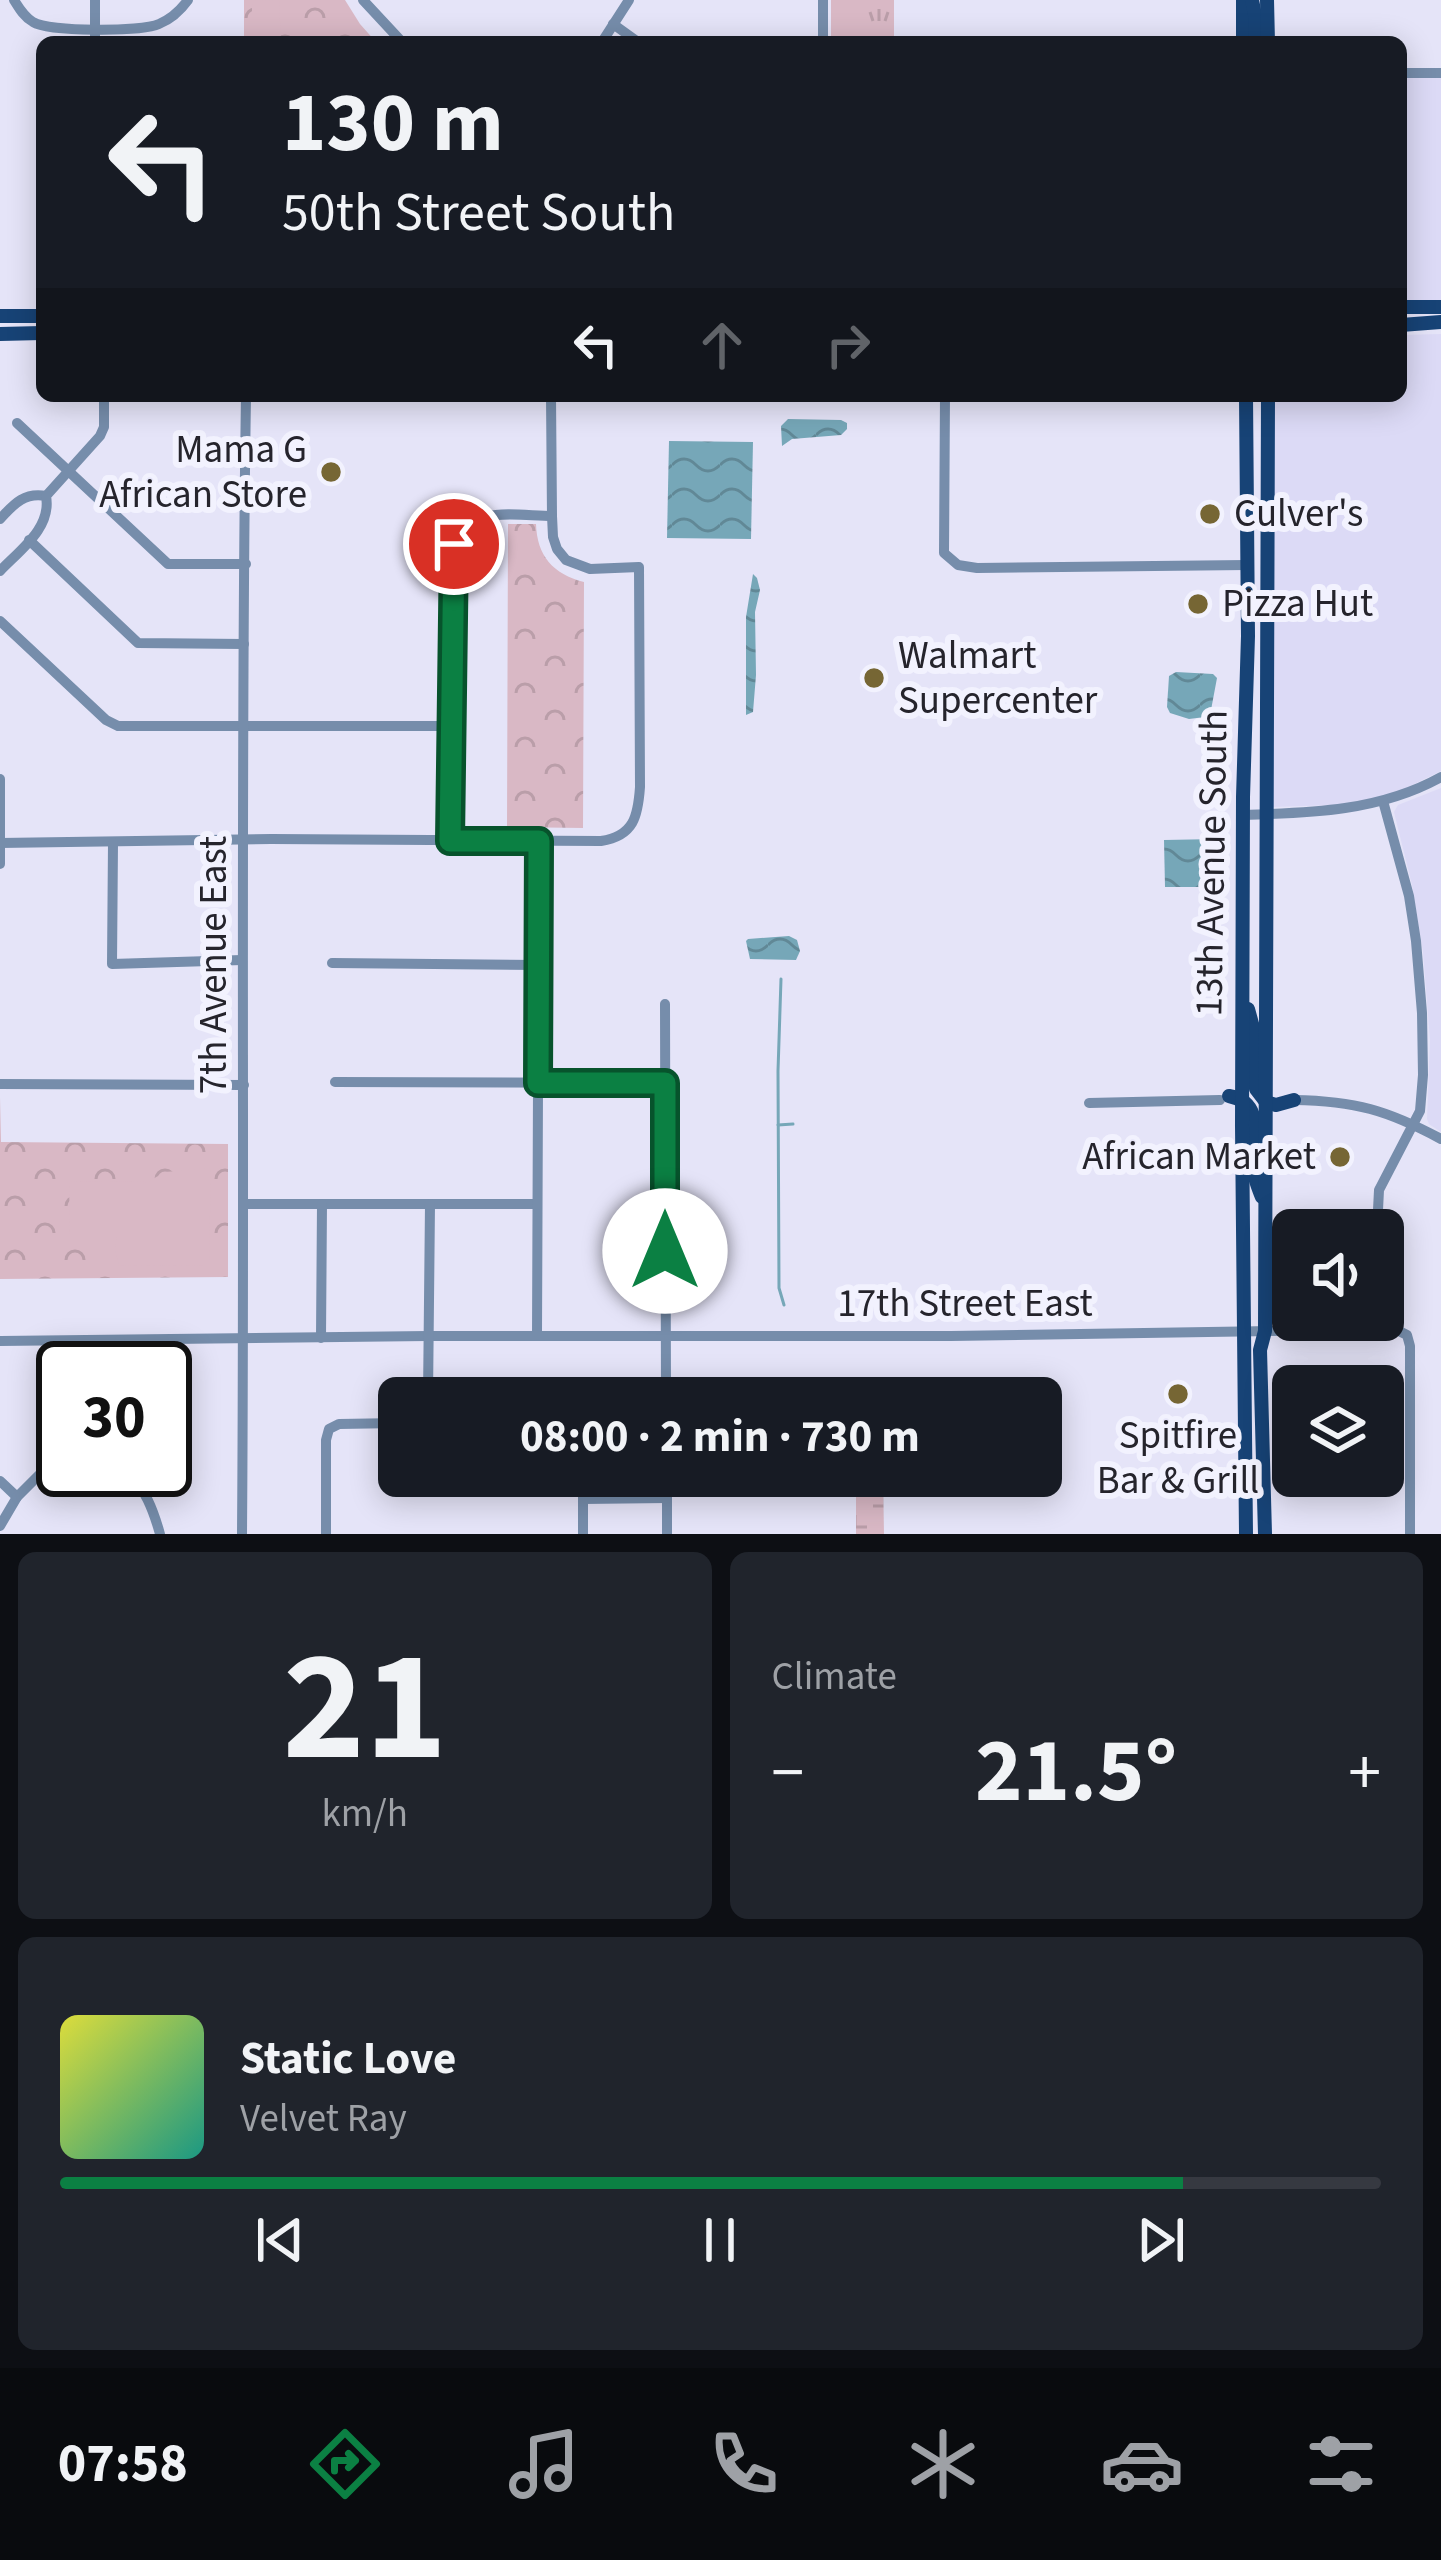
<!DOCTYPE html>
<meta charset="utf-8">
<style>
body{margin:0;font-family:"Source Sans 3",sans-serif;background:#20242c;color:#f1f3f6;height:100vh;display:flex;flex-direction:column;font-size:45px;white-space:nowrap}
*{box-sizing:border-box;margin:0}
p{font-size:39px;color:#9ea1a6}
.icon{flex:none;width:66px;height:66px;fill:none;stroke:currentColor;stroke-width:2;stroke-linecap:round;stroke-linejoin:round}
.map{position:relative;height:1534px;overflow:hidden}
.details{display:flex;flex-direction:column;gap:18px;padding:18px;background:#0d0f14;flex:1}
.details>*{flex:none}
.top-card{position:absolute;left:36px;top:36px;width:1371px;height:366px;border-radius:18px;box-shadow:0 6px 30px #0003;background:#171b24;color:#f1f3f6;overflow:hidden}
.controls{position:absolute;left:1272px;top:1209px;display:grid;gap:24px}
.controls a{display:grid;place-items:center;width:132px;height:132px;border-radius:18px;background:#171b24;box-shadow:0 6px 30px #0003;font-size:60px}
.speed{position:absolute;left:36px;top:1341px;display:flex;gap:24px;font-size:60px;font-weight:700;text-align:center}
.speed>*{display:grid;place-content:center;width:156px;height:156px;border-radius:50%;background:#171b24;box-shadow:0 6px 30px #0003;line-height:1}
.speed .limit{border:6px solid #111;border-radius:18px;background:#fff;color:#111}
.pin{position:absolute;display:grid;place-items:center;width:102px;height:102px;color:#fff;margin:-51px;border:6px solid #fff;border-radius:50%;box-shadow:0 3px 12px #0007}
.me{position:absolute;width:132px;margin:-66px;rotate:0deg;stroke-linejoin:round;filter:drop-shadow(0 0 9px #0008)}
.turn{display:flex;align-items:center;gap:42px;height:252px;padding:0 48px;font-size:54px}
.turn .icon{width:156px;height:156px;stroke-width:2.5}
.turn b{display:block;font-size:84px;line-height:102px}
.lanes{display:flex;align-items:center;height:114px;padding:0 48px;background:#0003;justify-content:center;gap:60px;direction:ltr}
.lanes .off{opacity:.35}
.big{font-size:90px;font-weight:700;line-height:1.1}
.details .card{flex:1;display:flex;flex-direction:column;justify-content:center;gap:18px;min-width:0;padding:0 42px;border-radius:18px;background:#20242c}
.details .dial{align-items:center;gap:0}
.dial b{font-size:156px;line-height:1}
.song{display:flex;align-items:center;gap:36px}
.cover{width:144px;height:144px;border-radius:18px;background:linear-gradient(135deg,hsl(60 70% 55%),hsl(170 70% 35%))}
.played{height:12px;border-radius:6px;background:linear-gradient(90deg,#0b8043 85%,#363941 85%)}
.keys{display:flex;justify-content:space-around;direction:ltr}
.heat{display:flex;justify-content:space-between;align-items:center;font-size:66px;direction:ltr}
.details .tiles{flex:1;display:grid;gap:18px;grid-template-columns:1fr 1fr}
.card:last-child{grid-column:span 2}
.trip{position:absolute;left:378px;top:1377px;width:684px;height:120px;border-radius:18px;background:#171b24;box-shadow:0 6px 30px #0003;font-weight:700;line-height:120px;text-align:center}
.tabs{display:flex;height:192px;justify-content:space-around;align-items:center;background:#090b0e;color:#9ea1a6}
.tabs .icon{width:84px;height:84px}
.tabs .active{color:#0b8043}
.tabs b{font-size:54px;color:#f1f3f6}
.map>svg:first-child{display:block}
.built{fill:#dcdaf6}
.grass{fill:url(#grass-tufts)}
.forest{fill:url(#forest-crowns)}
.wetland{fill:url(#wetland-marsh)}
.garden{fill:#d9b8c5}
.water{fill:url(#water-waves)}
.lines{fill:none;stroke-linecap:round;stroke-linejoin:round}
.stream{stroke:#76a7b8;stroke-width:3}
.minor{stroke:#768dab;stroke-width:10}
.major{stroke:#174376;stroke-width:14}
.route-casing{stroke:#07532c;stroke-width:30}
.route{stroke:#0b8043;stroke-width:21}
.poi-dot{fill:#766634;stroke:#f2f2fe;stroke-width:4.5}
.labels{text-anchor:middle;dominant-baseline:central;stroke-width:12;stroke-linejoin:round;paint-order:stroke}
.poi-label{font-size:39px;fill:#25242c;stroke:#f2f2fe;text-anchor:start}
.street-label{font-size:39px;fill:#25242c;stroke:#f2f2fe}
</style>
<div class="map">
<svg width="1441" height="1534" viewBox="0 0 1441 1534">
<defs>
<pattern id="grass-tufts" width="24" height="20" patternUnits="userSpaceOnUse" patternTransform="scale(3)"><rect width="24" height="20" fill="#d9b8c5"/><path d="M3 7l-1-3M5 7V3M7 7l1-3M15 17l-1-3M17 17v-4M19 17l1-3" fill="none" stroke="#ba9ea9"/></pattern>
<pattern id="forest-crowns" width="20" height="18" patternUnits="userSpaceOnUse" patternTransform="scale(3)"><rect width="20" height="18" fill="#d9b8c5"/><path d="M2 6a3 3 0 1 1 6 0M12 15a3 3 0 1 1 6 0" fill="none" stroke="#ba9ea9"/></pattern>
<pattern id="wetland-marsh" width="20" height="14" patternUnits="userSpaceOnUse" patternTransform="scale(3)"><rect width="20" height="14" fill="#d9b8c5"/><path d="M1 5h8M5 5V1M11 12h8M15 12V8" fill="none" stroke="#ba9ea9"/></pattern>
<pattern id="water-waves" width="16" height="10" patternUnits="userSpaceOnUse" patternTransform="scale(3)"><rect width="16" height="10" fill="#76a7b8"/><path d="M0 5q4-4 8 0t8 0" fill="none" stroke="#618896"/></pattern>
</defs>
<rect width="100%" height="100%" fill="#e5e4f8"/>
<g class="built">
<path d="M1441,77v225h-40v-224z"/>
<path d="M1441,334v437l-53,26 -52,8 -65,2v-411h130v-61z"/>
<path d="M1441,788v344l-12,-8 -2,-5 3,-79 -7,-88 -11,-67 -18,-73 4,-7z"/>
</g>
<rect class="grass" x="831" y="0" width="63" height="42"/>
<g class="forest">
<path d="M244,0h101l15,24 16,18h-132z"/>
<path d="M508,524h28c1,32 17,50 48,58l-1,246 -76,-1z"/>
<path d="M0,1097l1,45 227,2v133l-228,2z"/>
</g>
<path class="wetland" d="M856,1476h27l1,58h-28z"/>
<g class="garden">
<path d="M256,0l23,1 2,41h-29v-37z"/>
<path d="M211,1168l-2,92 -5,5 -85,1 -4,-17 2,-14h-47l-1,-53 74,-1 1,3 21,-12z"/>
</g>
<g class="water">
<path d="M788,419l53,1 6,3v6l-6,6 -49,4 -10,7 -1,-20z"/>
<path d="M669,441l84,1 -2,97 -84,-1z"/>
<path d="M753,574l4,4 3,12 -5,22 1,63 -3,37 -7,3v-98z"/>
<path d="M1176,672l37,2 4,4 -6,32 -6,7 -16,2 -19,-6 -3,-6 2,-31z"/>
<path d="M1217,839v48h-52l-1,-47z"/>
<path d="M789,936l8,4 3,11 -4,9 -46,-1 -4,-18 2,-2z"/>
</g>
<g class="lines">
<g class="stream">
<path d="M38,282h4"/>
<path d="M781,979l-3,92 1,217 5,17"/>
<path d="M778,1125l15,-1"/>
</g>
<g class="minor">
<path d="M14,0c5,8 10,17 19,22 16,10 108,10 126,2 12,-5 21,-13 29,-24"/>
<path d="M95,0v42"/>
<path d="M363,0l39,42"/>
<path d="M613,24l25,18"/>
<path d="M602,42l27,-42"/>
<path d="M823,42v-42"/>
<path d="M1401,73h40"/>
<path d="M945,396l-1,157 14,12 19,3 270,-3"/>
<path d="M17,423l151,141h78"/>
<path d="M0,519c14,-15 24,-27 46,-23"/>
<path d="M29,540l109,103 106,1"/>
<path d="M0,571c20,-21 52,-43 46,-75l54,-60 4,-9v-31"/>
<path d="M0,621l106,99 12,6h334"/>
<path d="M0,779v85"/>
<path d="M1243,815c69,-2 137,-4 198,-38"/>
<path d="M450,841l5,-297c12,-40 63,-28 97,-28"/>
<path d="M0,843l271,-4 330,2c33,-5 37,-25 39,-54l-1,-220 -49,2 -24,-9 -9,-11 -4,-12 -1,-21 -1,-120"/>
<path d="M113,843l-1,121 130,-4"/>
<path d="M332,963l206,2"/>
<path d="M665,1004l1,394"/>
<path d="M335,1082l330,1"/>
<path d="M0,1084l244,1"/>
<path d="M1294,1100c61,1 93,10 147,39"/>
<path d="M1089,1103l131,-3"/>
<path d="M245,1204h292"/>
<path d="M1377,1230l2,-40 41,-79 3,-36 -1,-62 -6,-72 -7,-45 -26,-95"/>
<path d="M537,1336l2,-495"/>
<path d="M321,1338l1,-134"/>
<path d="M0,1341l428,-5h523l444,-7 12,6 3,11v188"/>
<path d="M118,1368l2,-28"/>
<path d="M428,1398l2,-194"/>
<path d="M127,1470c18,19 26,39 33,64"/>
<path d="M583,1476v58"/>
<path d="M667,1476v58"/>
<path d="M0,1481l17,16"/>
<path d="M583,1484h84"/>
<path d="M583,1499l84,-1"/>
<path d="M0,1526l17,-29 46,-46"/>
<path d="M242,1534c3,-379 -2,-759 4,-1138"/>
<path d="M326,1534v-94l3,-11 10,-5 60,-1"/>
</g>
<g class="major">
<path d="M1243,0v42"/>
<path d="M1252,0l3,15 1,27"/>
<path d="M1267,0l1,42"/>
<path d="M1401,307h40"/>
<path d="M0,316h42"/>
<path d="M1401,325l40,-3"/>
<path d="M0,334l42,-1"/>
<path d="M1248,1009l6,22 2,58 10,13 10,3 18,-5"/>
<path d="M1229,1096c40,7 21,52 26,81 0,2 6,18 7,20"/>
<path d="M1246,1534l-4,-408 1,-329 5,-161 -2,-240"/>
<path d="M1265,1534l-5,-184 5,-19 3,-935"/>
</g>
</g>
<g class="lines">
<g class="route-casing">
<path id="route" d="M454,544l-4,297h89l-1,242h127v168"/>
</g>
<use href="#route" class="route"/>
</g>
<g class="poi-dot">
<circle cx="331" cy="472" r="12"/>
<circle cx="1210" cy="514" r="12"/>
<circle cx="1198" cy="604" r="12"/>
<circle cx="874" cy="678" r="12"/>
<circle cx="1340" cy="1157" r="12"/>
<circle cx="1178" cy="1394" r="12"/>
</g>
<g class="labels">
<g class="poi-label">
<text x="307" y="450" text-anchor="end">Mama G<tspan x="307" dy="45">African Store</tspan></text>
<text x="1234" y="514">Culver's</text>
<text x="1222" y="604">Pizza Hut</text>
<text x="898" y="656">Walmart<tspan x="898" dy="45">Supercenter</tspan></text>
<text x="1316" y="1157" text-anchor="end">African Market</text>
<text x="1178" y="1436" text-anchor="middle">Spitfire<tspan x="1178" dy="45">Bar &amp; Grill</tspan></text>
</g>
<g class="street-label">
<text transform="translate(1212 863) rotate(-89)">13th Avenue South</text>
<text transform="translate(214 965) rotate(-90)">7th Avenue East</text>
<text x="965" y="1304">17th Street East</text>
</g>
</g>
</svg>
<div class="controls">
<a><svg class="icon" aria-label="sound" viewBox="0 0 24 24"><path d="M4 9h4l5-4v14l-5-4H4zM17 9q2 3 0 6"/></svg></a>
<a><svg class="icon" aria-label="layers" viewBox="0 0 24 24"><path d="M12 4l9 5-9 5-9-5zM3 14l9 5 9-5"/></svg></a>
</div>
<div class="speed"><div class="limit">30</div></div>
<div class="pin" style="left:454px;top:544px;background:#d93025"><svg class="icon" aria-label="arrive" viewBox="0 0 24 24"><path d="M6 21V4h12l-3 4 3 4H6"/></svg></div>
<svg class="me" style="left:665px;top:1251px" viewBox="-20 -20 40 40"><circle r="19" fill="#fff"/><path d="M0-13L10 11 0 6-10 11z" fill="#0b8043"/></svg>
<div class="trip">08:00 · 2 min · 730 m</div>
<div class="top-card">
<div class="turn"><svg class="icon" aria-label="left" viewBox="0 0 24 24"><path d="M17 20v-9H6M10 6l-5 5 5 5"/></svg><div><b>130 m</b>50th Street South</div></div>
<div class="lanes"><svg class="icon" aria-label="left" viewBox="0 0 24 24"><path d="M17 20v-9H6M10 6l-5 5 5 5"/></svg><svg class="icon off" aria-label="ahead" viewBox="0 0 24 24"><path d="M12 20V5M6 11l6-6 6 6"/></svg><svg class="icon off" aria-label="right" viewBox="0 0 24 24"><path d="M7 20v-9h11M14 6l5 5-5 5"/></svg></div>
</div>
</div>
<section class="details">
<div class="tiles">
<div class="card dial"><b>21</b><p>km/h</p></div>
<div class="card"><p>Climate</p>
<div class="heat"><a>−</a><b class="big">21.5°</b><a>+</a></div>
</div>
<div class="card">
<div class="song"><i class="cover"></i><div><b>Static Love</b><p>Velvet Ray</p></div></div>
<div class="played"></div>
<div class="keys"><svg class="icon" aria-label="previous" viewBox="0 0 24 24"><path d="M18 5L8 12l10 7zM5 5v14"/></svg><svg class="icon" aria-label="pause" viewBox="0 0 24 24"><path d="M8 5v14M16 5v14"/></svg><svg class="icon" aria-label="next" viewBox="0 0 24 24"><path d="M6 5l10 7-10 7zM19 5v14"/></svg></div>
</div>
</div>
</section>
<nav class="tabs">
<b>07:58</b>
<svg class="icon active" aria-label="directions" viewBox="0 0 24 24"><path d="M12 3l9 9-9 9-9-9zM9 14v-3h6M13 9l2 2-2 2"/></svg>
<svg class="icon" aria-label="music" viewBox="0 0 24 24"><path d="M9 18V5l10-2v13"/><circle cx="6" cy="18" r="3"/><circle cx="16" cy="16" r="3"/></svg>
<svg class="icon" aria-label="phone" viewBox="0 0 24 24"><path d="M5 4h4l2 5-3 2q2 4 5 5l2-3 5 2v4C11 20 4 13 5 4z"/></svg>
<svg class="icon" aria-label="climate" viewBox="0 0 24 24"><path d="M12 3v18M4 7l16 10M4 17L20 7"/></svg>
<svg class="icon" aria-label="car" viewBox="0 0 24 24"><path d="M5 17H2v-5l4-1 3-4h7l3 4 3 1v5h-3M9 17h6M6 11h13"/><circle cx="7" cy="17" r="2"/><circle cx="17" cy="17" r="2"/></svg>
<svg class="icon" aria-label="filters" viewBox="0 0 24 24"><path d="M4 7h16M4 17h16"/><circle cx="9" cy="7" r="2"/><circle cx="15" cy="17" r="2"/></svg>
</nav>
